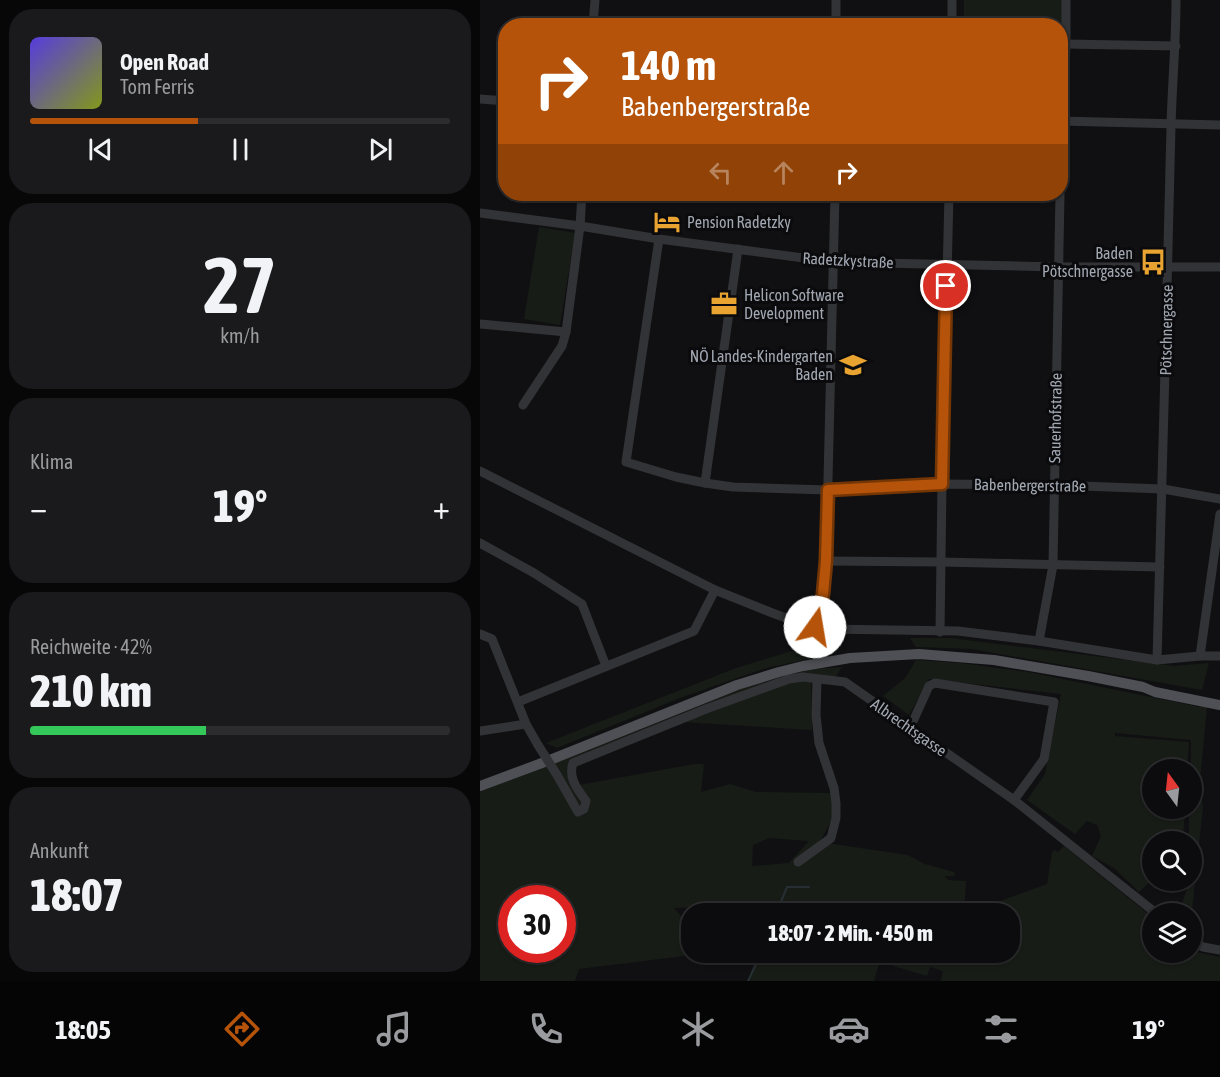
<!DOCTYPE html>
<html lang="de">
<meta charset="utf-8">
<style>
body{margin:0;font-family:"Asap Condensed",sans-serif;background:#1a1a1c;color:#f1f3f6;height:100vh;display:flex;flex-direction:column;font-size:22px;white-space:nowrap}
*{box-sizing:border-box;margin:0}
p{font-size:20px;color:#9a9b9e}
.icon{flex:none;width:33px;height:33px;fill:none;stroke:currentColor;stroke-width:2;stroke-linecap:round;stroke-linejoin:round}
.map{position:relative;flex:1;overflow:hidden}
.drawer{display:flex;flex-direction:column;gap:9px;padding:9px;background:#070708;width:480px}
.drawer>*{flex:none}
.top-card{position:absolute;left:18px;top:18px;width:570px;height:183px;border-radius:24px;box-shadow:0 2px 4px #0004,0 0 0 2px #2c2c2e;background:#b45309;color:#fff;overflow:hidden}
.needle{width:39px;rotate:345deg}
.tools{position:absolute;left:662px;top:759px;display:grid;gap:12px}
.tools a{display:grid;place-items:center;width:60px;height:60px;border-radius:50%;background:#0c0c0e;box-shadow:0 2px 4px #0004,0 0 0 2px #2c2c2e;font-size:30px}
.speed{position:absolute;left:18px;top:885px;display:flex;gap:12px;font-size:30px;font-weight:700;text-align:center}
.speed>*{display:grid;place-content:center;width:78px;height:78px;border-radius:50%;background:#0c0c0e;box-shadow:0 2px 4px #0004,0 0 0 2px #2c2c2e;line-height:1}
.speed .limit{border:9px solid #d22;background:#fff;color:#111}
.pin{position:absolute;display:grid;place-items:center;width:51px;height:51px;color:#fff;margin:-26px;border:3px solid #fff;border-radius:50%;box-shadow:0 2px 6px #0007}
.me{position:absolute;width:66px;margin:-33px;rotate:13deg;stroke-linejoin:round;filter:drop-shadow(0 0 4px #0008)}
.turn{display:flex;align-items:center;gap:21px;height:126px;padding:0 24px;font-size:27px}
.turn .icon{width:78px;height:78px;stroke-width:2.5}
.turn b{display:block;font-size:42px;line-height:51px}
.lanes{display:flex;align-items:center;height:57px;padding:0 24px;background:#0003;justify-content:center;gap:30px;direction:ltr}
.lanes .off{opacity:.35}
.big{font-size:45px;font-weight:800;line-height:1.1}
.drawer .widget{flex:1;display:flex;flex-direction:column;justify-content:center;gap:9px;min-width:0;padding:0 21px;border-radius:24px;background:#1a1a1c}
.drawer .dial{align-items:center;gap:0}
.dial b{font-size:78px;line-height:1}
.song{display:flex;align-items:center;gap:18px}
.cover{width:72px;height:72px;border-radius:9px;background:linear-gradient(135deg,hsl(250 70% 55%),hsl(70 70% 35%))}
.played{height:6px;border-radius:3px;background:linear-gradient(90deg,#b45309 40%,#2c2c2e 40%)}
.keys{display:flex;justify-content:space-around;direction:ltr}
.heat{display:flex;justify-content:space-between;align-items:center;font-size:33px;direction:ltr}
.charge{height:9px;border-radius:4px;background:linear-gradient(90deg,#34c759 42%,#2c2c2e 0)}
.trip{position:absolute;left:201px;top:903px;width:339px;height:60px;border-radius:24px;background:#0c0c0e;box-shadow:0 2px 4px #0004,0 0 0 2px #2c2c2e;font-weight:800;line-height:60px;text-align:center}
.tabs{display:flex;height:96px;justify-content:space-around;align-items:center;background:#050506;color:#9a9b9e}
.tabs .icon{width:42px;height:42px}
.tabs .active{color:#b45309}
.tabs b{font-size:27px;color:#f1f3f6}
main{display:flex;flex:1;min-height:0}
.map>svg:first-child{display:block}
.green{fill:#171c17;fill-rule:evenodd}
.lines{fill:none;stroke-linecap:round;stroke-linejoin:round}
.stream{stroke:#272f35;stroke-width:2}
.minor{stroke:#323336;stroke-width:9}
.major{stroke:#4e5055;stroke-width:10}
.minor-bridge{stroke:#323336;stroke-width:9}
.route-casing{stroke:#753606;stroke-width:15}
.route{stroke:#b45309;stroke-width:10}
.labels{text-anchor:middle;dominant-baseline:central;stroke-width:6;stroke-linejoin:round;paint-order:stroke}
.poi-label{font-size:16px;fill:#a2a8b2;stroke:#0b0b0d;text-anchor:start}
.street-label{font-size:16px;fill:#a2a8b2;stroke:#0b0b0d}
</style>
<main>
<section class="drawer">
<div class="widget">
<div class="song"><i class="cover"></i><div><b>Open Road</b><p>Tom Ferris</p></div></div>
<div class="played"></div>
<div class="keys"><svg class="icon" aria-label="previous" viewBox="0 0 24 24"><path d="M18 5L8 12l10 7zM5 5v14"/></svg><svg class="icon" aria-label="pause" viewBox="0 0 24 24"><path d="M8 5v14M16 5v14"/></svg><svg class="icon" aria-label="next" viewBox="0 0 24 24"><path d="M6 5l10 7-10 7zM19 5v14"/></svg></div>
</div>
<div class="widget dial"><b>27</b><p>km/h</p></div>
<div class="widget"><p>Klima</p>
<div class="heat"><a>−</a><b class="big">19°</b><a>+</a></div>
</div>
<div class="widget"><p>Reichweite · 42%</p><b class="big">210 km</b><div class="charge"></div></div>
<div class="widget"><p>Ankunft</p><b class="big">18:07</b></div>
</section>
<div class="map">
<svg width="740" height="981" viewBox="0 0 740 981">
<rect width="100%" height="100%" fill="#101012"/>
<g class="green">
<path d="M484,0h100l-3,110 -1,-84h-96z"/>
<path d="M59,227l36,6 -15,92 -36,-6z"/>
<path d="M320,638h29l8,15 -71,15 -86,30 -123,50 -11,-5 190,-75 62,-19z"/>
<path d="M430,638h40l224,28 35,-3 -7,27 -230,-41 -56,-2z"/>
<path d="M436,660l44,3 68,9 172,35 7,-1 -7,75 3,26 -12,113v-6l-12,-1 8,-25 1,-7 3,-1v-38l-2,-1v-32l2,-1v-68l-76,-7v3l74,6 -2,27 -35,1v38l33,1 -2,32 -31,1v38l-13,12 -25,-24 -22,-12 9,-20 -4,-11 -10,-4 -12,13 -48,-34 18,-26 16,-80 -132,-15 -20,36 -26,-19 22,-18z"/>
<path d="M362,667l-7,11 -24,-2 1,54 -130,-8 -108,46 5,17 115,-21h10l-3,28 29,-8 26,8 75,1c8,21 -2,31 -11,49l88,13 17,9 29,8 1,4h-10l3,4 18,1 -2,32h-196l3,-9 -97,4 17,19 1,25 32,1 17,3 15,-2 1,-2 125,1 -8,28h-126l6,-19 -24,2 -22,-11 -129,16 -4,12h-95v-191l270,-105 44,-13 17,-3zM289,838l38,3 1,1 -19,21 -37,3 1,-21zM32,898h50v52h-50z"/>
<path d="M584,846l88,71v35h39v-4l5,4 24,5v24h-279l2,-10 -13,-4 -3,9 -34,-10 3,-10 -12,-3 126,-1v-38l-32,-1 1,-5 5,-1 63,-23 5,-32 2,-2 4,2z"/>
</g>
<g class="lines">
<g class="stream">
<path d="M296,914l11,-27h22"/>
<path d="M268,981l14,-29"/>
</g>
<g class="minor">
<path d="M472,0v26"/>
<path d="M113,26l2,-26"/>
<path d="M356,26v-26"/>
<path d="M586,44l110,2"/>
<path d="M0,99l26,2"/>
<path d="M580,121l160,4"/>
<path d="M580,191l6,-147v-44"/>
<path d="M0,213l100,13 79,13 175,23 224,5h162"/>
<path d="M179,239l-33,223 50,15 29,6 28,4 95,3 114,-6 112,1 109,4 57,10"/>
<path d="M0,324l86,8"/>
<path d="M43,405l39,-59 4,-14 14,-106 2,-32"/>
<path d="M0,471l235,119 60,24 28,10 23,5 132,2 81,10 118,19 43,-4h20"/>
<path d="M225,483l33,-234"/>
<path d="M0,543l54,30 48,31 24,62"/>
<path d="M346,561l115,1 219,5"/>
<path d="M335,627l8,-33 3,-33 9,-367"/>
<path d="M460,632l2,-148 7,-290"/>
<path d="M0,634l12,5 34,85 12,21"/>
<path d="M559,641l14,-76 7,-371"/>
<path d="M720,656l20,-142"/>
<path d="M677,660c6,-178 9,-355 14,-533 1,-42 5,-84 5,-127"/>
<path d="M38,702l176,-71 21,-41"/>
<path d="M430,728l19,-42 6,-3 119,19 -10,57 -30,41"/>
<path d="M0,731l46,-7"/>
<path d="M77,775l21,37 6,-3 2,-8c-9,-12 -18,-23 -13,-38l133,-54 83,-30 14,-2 42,5 169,118 143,114"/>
<path d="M318,862l33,-24 5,-20v-15l-2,-15 -15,-45 -3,-28 1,-36"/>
<path d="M711,940l12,7 17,3"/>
</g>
<path class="major" d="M0,786l70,-26 187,-75 42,-13 24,-6 47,-8 69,-4 75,6 94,16 55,11 12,5 65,13"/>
<path class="minor-bridge" d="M58,745l19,30"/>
</g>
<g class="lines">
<g class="route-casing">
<path id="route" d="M335,627l8,-33 3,-33 2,-71 114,-6 4,-198"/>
</g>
<use href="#route" class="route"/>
</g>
<defs>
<g id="hotel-bare" transform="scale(2.07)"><path d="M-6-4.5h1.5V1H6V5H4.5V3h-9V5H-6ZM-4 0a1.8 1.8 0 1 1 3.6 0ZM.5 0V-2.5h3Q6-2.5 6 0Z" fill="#e9a331" stroke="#0b0b0d" stroke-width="2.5" paint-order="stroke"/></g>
<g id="bus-bare" transform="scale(2.07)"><path d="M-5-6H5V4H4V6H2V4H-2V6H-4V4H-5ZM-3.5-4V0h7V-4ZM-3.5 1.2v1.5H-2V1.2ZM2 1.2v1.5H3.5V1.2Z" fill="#e9a331" stroke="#0b0b0d" stroke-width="2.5" paint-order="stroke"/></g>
<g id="office-bare" transform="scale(2.07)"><path d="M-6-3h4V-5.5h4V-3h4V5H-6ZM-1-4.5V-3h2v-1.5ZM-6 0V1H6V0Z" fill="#e9a331" stroke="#0b0b0d" stroke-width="2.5" paint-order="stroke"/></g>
<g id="school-bare" transform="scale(2.07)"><path d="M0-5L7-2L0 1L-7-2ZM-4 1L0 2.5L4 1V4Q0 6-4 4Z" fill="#e9a331" stroke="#0b0b0d" stroke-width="2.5" paint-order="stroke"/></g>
</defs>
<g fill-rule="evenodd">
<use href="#hotel-bare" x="187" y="222"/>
<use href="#bus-bare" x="673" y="262"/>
<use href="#office-bare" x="244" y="304"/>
<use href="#school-bare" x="373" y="365"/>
</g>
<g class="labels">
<g class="poi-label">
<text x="207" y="222">Pension Radetzky</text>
<text x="653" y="253" text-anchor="end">Baden<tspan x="653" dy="18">Pötschnergasse</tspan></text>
<text x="264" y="295">Helicon Software<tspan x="264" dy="18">Development</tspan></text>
<text x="353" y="356" text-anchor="end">NÖ Landes-Kindergarten<tspan x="353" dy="18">Baden</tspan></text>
</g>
<g class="street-label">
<text transform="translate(368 260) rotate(3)">Radetzkystraße</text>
<text transform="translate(686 330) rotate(-89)">Pötschnergasse</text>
<text transform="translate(575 418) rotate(-89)">Sauerhofstraße</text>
<text transform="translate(550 485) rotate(1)">Babenbergerstraße</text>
<text transform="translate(429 727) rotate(35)">Albrechtsgasse</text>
</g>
</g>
</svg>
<div class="tools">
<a><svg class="needle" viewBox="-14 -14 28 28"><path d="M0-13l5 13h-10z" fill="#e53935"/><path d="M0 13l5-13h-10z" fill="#9a9b9e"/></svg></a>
<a><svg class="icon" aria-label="search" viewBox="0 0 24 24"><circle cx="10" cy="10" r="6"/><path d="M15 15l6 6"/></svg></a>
<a><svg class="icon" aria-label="layers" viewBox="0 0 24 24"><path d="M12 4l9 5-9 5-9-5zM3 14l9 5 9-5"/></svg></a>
</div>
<div class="speed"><div class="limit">30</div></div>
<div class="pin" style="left:466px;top:286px;background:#d93025"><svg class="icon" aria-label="arrive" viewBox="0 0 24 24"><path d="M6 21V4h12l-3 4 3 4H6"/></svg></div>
<svg class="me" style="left:335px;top:627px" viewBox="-20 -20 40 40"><circle r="19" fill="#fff"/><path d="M0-13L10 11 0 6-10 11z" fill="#b45309"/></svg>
<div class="trip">18:07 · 2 Min. · 450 m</div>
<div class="top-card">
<div class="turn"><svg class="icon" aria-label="right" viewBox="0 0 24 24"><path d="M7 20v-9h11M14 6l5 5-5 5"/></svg><div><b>140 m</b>Babenbergerstraße</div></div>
<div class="lanes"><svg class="icon off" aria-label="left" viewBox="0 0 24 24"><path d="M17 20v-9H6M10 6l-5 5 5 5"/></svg><svg class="icon off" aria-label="ahead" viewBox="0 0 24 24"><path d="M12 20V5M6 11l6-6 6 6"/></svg><svg class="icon" aria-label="right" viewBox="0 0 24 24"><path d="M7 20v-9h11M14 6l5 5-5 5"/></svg></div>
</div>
</div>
</main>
<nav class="tabs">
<b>18:05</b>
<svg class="icon active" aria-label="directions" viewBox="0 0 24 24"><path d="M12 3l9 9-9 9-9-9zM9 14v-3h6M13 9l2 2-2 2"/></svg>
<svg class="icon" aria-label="music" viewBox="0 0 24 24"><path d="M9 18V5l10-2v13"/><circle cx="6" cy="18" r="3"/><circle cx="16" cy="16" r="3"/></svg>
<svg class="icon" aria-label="phone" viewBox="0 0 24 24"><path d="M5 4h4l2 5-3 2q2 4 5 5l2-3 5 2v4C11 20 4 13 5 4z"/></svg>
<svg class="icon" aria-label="climate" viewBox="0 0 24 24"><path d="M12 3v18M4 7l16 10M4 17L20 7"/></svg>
<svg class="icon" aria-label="car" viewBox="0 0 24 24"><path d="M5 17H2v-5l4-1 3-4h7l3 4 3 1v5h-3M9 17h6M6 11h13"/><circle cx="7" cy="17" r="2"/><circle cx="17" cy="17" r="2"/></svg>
<svg class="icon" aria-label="filters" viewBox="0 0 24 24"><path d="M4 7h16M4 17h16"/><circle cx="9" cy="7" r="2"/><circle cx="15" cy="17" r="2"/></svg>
<b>19°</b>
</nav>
